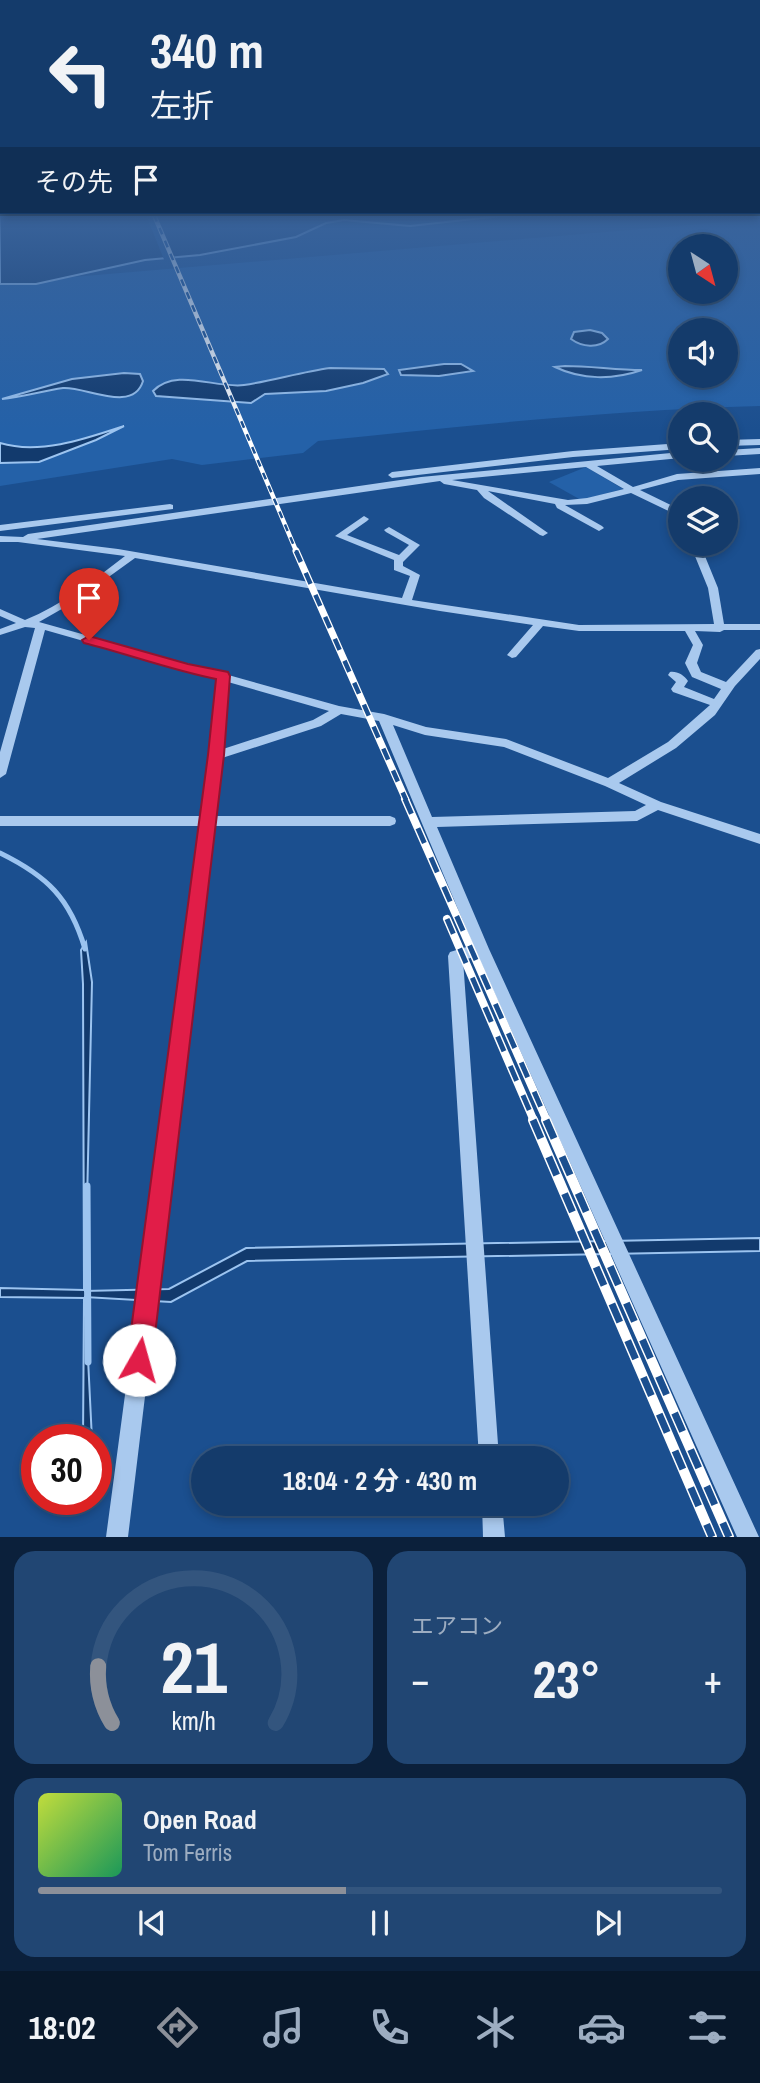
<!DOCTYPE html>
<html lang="ja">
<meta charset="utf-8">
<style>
body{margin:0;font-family:"Archivo Narrow","Noto Sans JP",sans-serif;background:#214673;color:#f1f3f6;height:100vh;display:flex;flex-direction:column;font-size:26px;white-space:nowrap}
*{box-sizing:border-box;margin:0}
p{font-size:23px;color:#9dadc1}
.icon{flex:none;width:38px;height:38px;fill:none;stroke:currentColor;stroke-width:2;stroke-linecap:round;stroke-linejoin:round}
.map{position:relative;height:1537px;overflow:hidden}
.sheet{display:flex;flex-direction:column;gap:14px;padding:14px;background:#0b203b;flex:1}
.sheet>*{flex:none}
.top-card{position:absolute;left:0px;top:0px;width:761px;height:214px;box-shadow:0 4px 10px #0003,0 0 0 2px #33557e;background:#143b6b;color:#f1f3f6;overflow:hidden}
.needle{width:46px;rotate:144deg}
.fabs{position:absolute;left:668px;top:234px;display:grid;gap:14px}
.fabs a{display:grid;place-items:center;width:70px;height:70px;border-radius:50%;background:#143b6b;box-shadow:0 4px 10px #0003,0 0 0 2px #33557e;font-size:35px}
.speed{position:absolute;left:21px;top:1424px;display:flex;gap:14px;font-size:35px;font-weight:700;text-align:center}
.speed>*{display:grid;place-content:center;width:91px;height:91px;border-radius:50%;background:#143b6b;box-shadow:0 4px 10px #0003,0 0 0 2px #33557e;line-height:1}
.speed .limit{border:10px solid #d22;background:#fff;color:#111}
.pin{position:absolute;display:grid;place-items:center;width:60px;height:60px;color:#fff;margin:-72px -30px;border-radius:50% 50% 50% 0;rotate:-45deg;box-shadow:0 0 7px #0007}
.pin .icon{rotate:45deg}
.me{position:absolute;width:77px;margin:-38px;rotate:7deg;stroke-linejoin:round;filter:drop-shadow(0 0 5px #0008)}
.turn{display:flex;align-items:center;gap:24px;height:147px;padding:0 35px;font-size:32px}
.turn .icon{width:91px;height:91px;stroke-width:2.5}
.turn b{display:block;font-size:49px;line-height:60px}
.then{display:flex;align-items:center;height:66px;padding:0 35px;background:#0003;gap:14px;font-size:26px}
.big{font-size:52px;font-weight:700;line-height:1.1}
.sheet .tile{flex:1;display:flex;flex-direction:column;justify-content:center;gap:10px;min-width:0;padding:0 24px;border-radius:21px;background:#214673}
.sheet .dial{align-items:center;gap:0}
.dial svg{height:182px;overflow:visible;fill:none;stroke:#33557e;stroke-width:7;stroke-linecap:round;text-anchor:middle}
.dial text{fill:#f1f3f6;stroke:none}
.song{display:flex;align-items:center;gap:21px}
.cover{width:84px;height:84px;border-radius:10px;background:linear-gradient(135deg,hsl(70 70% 55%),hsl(150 70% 35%))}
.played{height:7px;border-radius:4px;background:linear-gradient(90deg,#8c9099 45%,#33557e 45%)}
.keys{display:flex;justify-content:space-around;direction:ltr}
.heat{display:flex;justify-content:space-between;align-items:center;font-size:38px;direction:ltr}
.sheet .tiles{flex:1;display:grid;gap:14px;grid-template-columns:1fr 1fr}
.tile:last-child{grid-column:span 2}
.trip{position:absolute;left:191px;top:1446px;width:378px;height:70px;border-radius:35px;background:#143b6b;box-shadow:0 4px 10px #0003,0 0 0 2px #33557e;font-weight:700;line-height:70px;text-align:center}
.menu{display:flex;height:112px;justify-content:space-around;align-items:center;background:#08182b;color:#9dadc1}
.menu .icon{width:49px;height:49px}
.menu .active{color:#8c9099}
.menu b{font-size:32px;color:#f1f3f6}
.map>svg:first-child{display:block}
.green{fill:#2461a8;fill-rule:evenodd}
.water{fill:#123a6d;stroke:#9cc4f0;stroke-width:2}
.pier{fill:#1b4f8f}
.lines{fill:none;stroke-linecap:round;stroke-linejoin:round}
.stream-far1{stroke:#9cc4f0;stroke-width:5}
.stream{stroke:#9cc4f0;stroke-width:7}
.minor{fill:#a9c9ee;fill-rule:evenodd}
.rail-far3-casing{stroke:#fff;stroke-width:4.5}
.rail-far2-casing{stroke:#fff;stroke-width:7}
.rail-far1-casing{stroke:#fff;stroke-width:8}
.rail-casing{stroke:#fff;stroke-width:10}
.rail-far3{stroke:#1b4f8f;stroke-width:2.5;stroke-dasharray:7;stroke-linecap:butt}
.rail-far2{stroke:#1b4f8f;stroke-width:4.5;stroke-dasharray:12;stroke-linecap:butt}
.rail-far1{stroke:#1b4f8f;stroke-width:5;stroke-dasharray:16;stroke-linecap:butt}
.rail{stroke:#1b4f8f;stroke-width:7;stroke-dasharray:20;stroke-linecap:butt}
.route{fill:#e11d48;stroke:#92132f;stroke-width:2}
</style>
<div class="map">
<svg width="760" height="1537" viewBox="0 0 760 1537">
<rect width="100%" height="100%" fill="#1b4f8f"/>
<g class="green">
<path d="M760,219v187c-148,4 -295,20 -442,35l-15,12 -101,12 -30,-6 -172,27v-202h36l37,-7zM681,247h45v45h-45zM681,331h45v45h-45z"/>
<path d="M586,467l37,22 -42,11 -32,-18z"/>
</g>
<g class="water">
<path d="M0,215h510l-100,11 -66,-6 -18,3 -30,14 -96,18 -55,5 -109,24h-36z"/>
<path d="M590,330l12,3 6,6c-10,10 -26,8 -37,0l3,-7z"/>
<path d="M444,364h17l12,7 -34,5 -38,-1 -2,-5z"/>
<path d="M565,366c26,0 51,4 77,4 -29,10 -60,10 -87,-3z"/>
<path d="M330,368l54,1 4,5 -25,9 -37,8 -61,3 -14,9 -95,-7 -3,-5c23,-24 63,-2 91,-6 28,-4 57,-13 86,-17z"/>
<path d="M124,373l16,1 3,7c-10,33 -58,5 -80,7 -21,3 -41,9 -61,11l70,-20z"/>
<path d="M124,426l-28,14 -57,22 -39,1v-20c39,12 85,-4 124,-17z"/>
<path d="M86,942l6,40 -7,309 84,-2 77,-41 514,-10v13l-513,10 -76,41 -86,-5 7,143h-9l1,-142 -84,-1v-9l84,2 -1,-306 -2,-34z"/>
</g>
<path class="pier" d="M146,215h11l19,46 -11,1z"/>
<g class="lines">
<path class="stream-far1" d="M0,853c47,23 70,45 85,96"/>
<path class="stream" d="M87,1186l1,176"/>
<g class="minor">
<path d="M760,439v6l-34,1v-6z"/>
<path d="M681,443v6l-108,8 -181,21 -4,-3 4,-3 181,-21z"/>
<path d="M760,448v6l-34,2v-6z"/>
<path d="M681,452v6l-84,8 36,21 44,-13 83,-6v6l-82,6 -38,10 41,20v7l-50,-24 -44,11 -22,1 37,21 2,2 -5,3 -42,-23 -2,-4 -67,-13 60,42 -5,3 -3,-1 -56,-37 -7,-8 -33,-6 -4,-3 -403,58 81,10 284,49 8,-22 -16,-6v-10l-59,-24 29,-20 5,3 -2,2 -20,14 52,20 10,-10 -23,-13 -2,-2 5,-3 31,18 -17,17v4l17,9 -8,25 167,25 135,-1 -6,-36 -18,-44h10l18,44 6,36h36v6h-36l-4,2 -25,-1 8,14 -6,18 4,9 25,10 30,-32 4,-1v10l-25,27 -20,29 -39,33 -57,35 42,19 99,32v10l-102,-34 -21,11 -200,6 52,122 270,588h-22l-259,-581 -15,4 36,498h-20l-31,-502 2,-4 23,-7 -94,-224 -38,-7 -20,12 -99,32 -7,58h175l5,2 1,3 -1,3 -5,2h-176l-86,711h-22l95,-711h-201v-10h202l15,-137 -172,-49 -39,144 -6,4v-26l35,-124 -10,-1 -25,8v-6l16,-6 -16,-7v-7l25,11c37,-15 69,-40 100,-64l-107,-14h-18v-6l23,1 5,-3 393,-57zM586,467l38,22 -37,9 -19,2 -116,-20zM135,558l305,53 93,14 -26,30 5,3 4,-1 27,-31 36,5h106l8,14 -8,18 7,14 29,12 -7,10 -30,-12 4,-6c-4,-6 -11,-10 -18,-9l-2,3 8,7 -5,7 2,3 37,13 -42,37 -60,36 -102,-39 -80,-12 -42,-13 -45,-8 -300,-84 35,-20zM228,682l101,29 -16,9 -90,29zM393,725l32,10 79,12 101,39 41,19 -11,6 -203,6z"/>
<path d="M170,504l3,1v4l-173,22v-6z"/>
<path d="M482,1503h20l3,34h-22z"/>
</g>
<g class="rail-far3-casing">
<path id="rail-far3" d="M154,215l143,338"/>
</g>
<g class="rail-far2-casing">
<path id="rail-far2" d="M296,551l110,249"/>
</g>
<g class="rail-far1-casing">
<g id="rail-far1">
<path d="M405,799l142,322"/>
<path d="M447,919l87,202"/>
</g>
</g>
<g class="rail-casing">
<g id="rail">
<path d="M533,1120l179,417"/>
<path d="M546,1120l183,417"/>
</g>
</g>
<use href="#rail-far3" class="rail-far3"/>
<use href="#rail-far2" class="rail-far2"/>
<use href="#rail-far1" class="rail-far1"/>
<use href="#rail" class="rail"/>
</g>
<linearGradient id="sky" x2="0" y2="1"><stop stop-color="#0f2b4f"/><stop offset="0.5" stop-color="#39639b"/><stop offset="1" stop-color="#39639b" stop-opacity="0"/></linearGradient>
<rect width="760" height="430" fill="url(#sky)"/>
<path class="route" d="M89,636l99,28 40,8 2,4 -6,79 -72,605 -4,9 -9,4 -9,-4 -3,-9 81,-605 8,-76c-45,-9 -88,-25 -132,-36l-2,-3z"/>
</svg>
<div class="fabs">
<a><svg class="needle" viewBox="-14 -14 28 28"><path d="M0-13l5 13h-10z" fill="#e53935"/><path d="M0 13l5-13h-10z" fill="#9dadc1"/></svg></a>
<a><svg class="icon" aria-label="sound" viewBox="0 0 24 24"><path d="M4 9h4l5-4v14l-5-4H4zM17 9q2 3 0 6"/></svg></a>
<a><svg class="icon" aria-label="search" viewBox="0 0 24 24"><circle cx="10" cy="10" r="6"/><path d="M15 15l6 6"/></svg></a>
<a><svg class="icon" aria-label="layers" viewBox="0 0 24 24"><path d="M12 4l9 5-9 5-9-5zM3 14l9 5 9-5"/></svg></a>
</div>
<div class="speed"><div class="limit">30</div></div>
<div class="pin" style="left:89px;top:640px;background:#d93025"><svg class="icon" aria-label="arrive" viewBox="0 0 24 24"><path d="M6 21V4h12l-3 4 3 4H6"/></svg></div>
<svg class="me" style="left:139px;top:1360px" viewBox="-20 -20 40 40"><circle r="19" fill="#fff"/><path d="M0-13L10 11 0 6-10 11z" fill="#e11d48"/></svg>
<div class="trip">18:04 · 2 分 · 430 m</div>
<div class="top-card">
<div class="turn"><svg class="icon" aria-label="left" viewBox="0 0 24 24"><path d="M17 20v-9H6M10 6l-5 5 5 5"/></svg><div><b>340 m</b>左折</div></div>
<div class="then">その先<svg class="icon" aria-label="arrive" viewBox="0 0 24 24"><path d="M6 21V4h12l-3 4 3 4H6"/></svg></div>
</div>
</div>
<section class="sheet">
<div class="tiles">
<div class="tile dial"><svg viewBox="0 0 100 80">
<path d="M14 69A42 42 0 1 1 86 69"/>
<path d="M14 69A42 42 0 0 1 8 44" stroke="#8c9099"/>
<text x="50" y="56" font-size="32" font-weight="700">21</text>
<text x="50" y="72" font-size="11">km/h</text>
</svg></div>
<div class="tile"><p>エアコン</p>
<div class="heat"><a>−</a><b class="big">23°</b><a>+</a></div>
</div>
<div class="tile">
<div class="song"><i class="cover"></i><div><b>Open Road</b><p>Tom Ferris</p></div></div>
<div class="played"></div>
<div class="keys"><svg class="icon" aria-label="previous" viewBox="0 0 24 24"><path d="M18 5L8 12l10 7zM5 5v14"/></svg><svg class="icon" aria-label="pause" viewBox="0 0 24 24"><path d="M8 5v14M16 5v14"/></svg><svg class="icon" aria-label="next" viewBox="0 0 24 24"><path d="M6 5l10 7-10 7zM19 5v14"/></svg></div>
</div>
</div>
</section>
<nav class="menu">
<b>18:02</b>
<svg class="icon active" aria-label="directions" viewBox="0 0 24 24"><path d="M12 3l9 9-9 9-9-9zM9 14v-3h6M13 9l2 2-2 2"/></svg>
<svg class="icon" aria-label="music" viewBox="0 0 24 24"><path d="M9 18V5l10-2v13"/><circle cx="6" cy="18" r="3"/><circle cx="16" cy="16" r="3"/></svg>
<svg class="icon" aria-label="phone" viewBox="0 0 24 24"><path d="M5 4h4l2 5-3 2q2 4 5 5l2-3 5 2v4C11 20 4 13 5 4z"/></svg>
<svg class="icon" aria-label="climate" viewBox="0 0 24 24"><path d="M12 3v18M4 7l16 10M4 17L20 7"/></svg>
<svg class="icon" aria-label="car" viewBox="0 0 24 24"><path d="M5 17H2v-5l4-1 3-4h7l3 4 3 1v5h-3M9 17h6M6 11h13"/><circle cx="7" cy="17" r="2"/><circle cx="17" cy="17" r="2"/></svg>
<svg class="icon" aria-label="filters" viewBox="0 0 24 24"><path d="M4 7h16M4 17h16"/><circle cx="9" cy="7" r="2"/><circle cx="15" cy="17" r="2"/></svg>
</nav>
